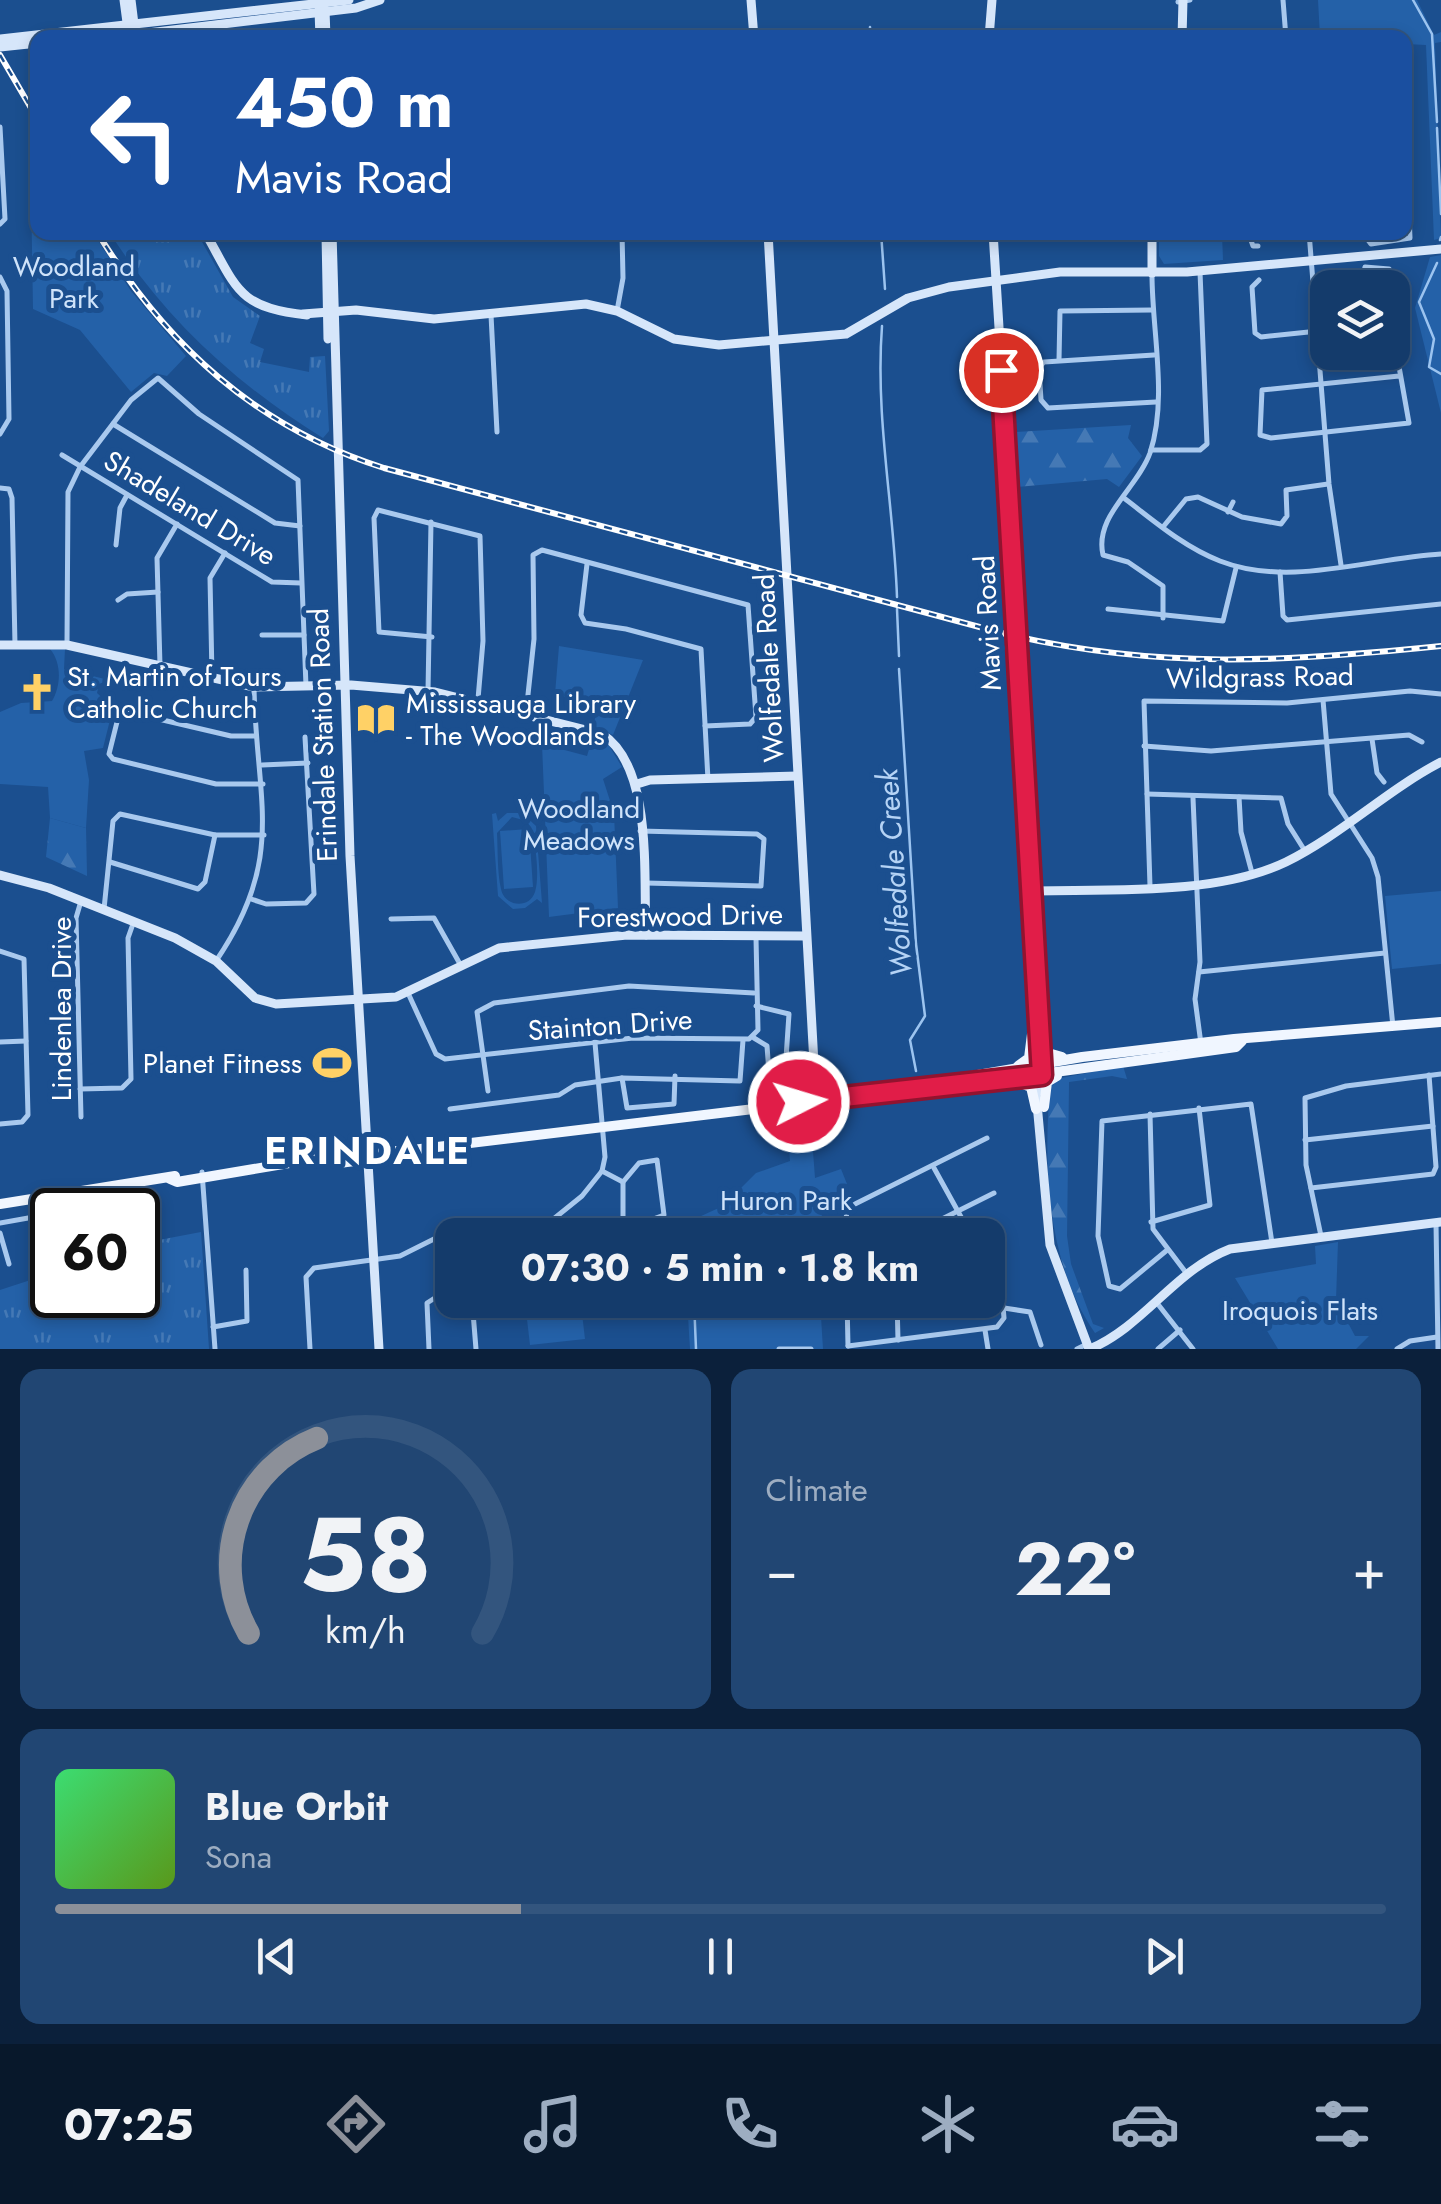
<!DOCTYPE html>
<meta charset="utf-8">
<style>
body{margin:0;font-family:Jost,sans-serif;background:#214673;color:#f1f3f6;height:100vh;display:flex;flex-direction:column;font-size:38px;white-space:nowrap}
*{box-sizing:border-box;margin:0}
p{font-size:32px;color:#9dadc1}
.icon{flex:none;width:55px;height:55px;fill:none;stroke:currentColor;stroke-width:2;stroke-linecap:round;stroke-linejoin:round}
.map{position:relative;height:1349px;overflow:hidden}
.side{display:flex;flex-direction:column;gap:20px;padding:20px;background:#0b203b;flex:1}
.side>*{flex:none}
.banner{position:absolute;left:30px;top:30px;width:1382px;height:210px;border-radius:20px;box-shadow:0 5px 15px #0003,0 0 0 2px #33557e;background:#1a4fa0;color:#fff;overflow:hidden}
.tools{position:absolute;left:1310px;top:270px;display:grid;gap:20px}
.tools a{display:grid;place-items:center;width:100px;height:100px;border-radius:20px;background:#143b6b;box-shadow:0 5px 15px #0003,0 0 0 2px #33557e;font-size:50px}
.speed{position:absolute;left:30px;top:1188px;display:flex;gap:20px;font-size:50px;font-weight:700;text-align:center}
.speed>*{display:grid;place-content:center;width:130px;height:130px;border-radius:50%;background:#143b6b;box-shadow:0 5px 15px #0003,0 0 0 2px #33557e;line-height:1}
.speed .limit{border:5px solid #111;border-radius:15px;background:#fff;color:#111}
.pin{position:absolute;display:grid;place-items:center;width:85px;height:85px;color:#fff;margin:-42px;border:5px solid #fff;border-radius:50%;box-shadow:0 2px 10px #0007}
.me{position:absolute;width:110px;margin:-55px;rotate:85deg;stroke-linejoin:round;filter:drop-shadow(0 0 8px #0008)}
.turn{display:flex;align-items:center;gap:35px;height:210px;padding:0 40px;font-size:45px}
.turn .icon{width:130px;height:130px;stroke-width:2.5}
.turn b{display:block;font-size:70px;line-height:85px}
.big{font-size:75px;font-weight:700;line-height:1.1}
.side .card{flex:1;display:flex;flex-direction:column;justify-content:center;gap:15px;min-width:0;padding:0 35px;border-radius:20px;background:#214673}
.side .dial{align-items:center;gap:0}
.dial svg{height:260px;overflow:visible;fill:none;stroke:#33557e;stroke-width:7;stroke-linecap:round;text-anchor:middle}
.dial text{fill:#f1f3f6;stroke:none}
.song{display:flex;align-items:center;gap:30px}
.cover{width:120px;height:120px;border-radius:15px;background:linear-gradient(135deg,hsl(140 70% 55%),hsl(90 70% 35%))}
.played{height:10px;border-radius:5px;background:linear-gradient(90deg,#8c9099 35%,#33557e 35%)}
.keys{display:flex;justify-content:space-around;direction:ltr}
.heat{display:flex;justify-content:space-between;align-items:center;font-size:55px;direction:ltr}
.side .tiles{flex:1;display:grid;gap:20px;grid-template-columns:1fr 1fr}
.card:last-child{grid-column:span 2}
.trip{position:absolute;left:435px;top:1218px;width:570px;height:100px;border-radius:20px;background:#143b6b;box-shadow:0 5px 15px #0003,0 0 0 2px #33557e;font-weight:700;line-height:100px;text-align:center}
.tab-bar{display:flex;height:160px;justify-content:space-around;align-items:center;background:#08182b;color:#9dadc1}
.tab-bar .icon{width:70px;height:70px}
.tab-bar .on{color:#8c9099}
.tab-bar b{font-size:45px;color:#f1f3f6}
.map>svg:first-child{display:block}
.grass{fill:url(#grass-tufts)}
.forest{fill:url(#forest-firs)}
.green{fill:#2461a8;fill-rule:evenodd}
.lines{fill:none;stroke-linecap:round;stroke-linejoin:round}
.stream{stroke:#9cc4f0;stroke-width:2.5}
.street{stroke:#a9c9ee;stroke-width:5}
.secondary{stroke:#d6e6fa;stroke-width:9}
.primary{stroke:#f0f6ff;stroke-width:10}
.rail-casing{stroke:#fff;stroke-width:6}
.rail{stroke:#1b4f8f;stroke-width:2.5;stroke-dasharray:8;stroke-linecap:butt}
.route-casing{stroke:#92132f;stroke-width:25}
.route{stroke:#e11d48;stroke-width:18}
.labels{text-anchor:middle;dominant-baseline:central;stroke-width:10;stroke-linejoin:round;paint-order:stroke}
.park-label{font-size:28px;fill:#cfe3fa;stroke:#1b4f8f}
.street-label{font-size:28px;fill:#fff;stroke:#1b4f8f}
.poi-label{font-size:28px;fill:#fff;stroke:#1b4f8f;text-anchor:start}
.water-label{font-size:30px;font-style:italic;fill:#b5d3f5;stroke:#1b4f8f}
.district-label{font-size:38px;font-weight:bold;letter-spacing:2.5px;fill:#fff;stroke:#1b4f8f}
</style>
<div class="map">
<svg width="1441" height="1349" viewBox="0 0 1441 1349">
<defs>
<pattern id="grass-tufts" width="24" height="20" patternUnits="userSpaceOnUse" patternTransform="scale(2.5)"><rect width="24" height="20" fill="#2461a8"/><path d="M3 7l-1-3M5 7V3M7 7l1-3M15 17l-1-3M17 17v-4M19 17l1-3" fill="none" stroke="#4579b5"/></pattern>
<pattern id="forest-firs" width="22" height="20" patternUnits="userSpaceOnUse" patternTransform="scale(2.5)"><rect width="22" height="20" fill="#2461a8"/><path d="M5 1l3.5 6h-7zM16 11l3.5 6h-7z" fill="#4579b5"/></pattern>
</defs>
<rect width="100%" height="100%" fill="#1b4f8f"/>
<g class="grass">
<path d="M110,233h87l36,64 27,19 -10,27 14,6 -4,13 49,10 1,-15 15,-1 4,75 -6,7c-87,-54 -158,-119 -213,-205z"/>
<path d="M201,1232l8,117h-209v-59l52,-17v22h86v-51z"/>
</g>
<g class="forest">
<path d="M1131,425l-3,13 14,18 -23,31 -12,-8 -90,8 -3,-55z"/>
<path d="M50,818l36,10 1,48 -41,-19z"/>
<path d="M1123,1066l4,13 -15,-3 -43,6 -2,154 4,28 22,60 11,4 -9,5c-48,-69 -53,-170 -44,-252l5,-2z"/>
</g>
<g class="green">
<path d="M1318,0h99l17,35 7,-3v10l-6,1 6,195 -7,2 -8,-195 -21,-1v-6l-85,-1z"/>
<path d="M30,130l7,13 1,89 55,1 38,58 55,65 -19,20 -13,-3 -23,19 -51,-62 -47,-21z"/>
<path d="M1159,233h63l1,27 -59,4 -5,-8z"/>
<path d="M1441,255v158l-26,-105 15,-51z"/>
<path d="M559,646l84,14 -30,75 -20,-9 5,-19 -43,-13z"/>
<path d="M50,649h15l-1,20 45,11 -10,4 -2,9 16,15 -10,40 -19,3 5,29 -3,48 -36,-10 -2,-31 -48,-3v-72l21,-9 31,-2c9,-15 10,-38 -2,-52z"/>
<path d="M593,736l15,8 14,23 -19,12 11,34 4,95 -69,9 -7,-173 45,12z"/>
<path d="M496,813l2,8 9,-8h15l14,13 6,77 -5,-4 -12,9 -12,1 -15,-13 -6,-82zM512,817l15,4c9,14 13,55 8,71 -6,18 -31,14 -34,-3 -4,-18 -3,-38 -4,-56z"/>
<path d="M529,829l4,58 -29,2 -4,-58z"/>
<path d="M1441,891v73l-49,5 -7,-73z"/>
<path d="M810,1110l5,68 26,-9 6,15c-20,14 -27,27 -28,51h-138l7,-13 35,-16 33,-33 34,-12 -4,-48z"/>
<path d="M1338,1242l-2,58 19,36h14l-13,13h-78l-43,-71 81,-14 -1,-18z"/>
<path d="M687,1300h133l3,49h-133z"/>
<path d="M581,1305l4,34 -55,6 -4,-34z"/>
</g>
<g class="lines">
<g class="stream">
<path d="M1413,0l19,34 5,88"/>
<path d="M870,27v11"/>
<path d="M1437,128l4,86"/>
<path d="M881,232l4,57"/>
<path d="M1440,240l1,-3"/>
<path d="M1437,263l-18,39 15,37 -5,28 12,7"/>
<path d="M882,326c-7,92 12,181 15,271"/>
<path d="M897,609l2,47"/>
<path d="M899,669l17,275 9,72 -15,24 6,31"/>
<path d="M687,1221l1,14"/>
<path d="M694,1300l2,49"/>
</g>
<g class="street">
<path d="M1283,0l3,38"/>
<path d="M1178,2l12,-2"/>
<path d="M0,127l5,92 -5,5"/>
<path d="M1248,232l5,14h5"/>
<path d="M1309,232l20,252 12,81"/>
<path d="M1362,232l9,12 39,-6 -5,-123"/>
<path d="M1152,275c0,56 16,124 -2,178 -13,36 -56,63 -47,102l25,7 35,24v32"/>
<path d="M0,277l7,14 2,128 -9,15"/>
<path d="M1259,280l-7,7 3,46 6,4 67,-7"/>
<path d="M1361,288l4,-21 24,2"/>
<path d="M617,311l6,-33 -1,-46"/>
<path d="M491,315l6,117"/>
<path d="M1392,327l17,96 -138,15 -11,-3 2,-45 137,-14"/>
<path d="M1154,355l-110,7 -5,6 2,32 7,8 108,-6"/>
<path d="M1059,360l1,-49 92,-1"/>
<path d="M113,424l162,99 25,3"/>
<path d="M1151,450h49l7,-6 -7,-172"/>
<path d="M62,455l210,127 29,1"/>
<path d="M0,488l9,1 3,9 3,147"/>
<path d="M1124,498c30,23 60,49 96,63 69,27 150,-3 221,-7"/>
<path d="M1228,512l5,-10"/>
<path d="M1163,527l23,-28 12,-2 44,20 39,7 6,-8 -1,-26 42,-6"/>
<path d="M116,545l4,-37 7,-13"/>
<path d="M587,564l-6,51 4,8 41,6 75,20 7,131"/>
<path d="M1280,572l3,44 4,4 154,-16"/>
<path d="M118,600l9,-6 31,-2"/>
<path d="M1108,609l115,12 13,-53"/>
<path d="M262,635h42"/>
<path d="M432,637l-53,-5 -5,-114 4,-8 102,26 3,105 -5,58"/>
<path d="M67,645l1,-153 12,-25 51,-67 27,-22 41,36 99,66 8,206"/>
<path d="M160,666l-3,-108 20,-34"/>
<path d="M212,676l-2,-98 15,-25"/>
<path d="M428,691l3,-169"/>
<path d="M1323,700l8,94 41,64 6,19 15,150"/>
<path d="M526,713l8,-74 -1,-84 9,-5 206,55 8,112 -6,7 -45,2"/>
<path d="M255,736h-24l-111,-26 -11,44 4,5 103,25h47"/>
<path d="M1372,739l5,34 7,9"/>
<path d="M1144,746l67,5 198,-16 13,7"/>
<path d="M262,765l46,-2"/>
<path d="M1147,794l134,4 7,26 17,27"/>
<path d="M1239,797l2,35 11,41"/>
<path d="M1193,798l7,164 -5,37 6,45"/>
<path d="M640,831l117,3 7,5 -3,47 -115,-3"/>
<path d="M110,862l88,27 7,-7 10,-47"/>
<path d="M1150,886l-6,-185 143,2 123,-12 31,3"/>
<path d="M251,899l15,5 40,-1 8,-9 -9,-157"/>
<path d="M104,909l9,-88 7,-7 95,21h49"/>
<path d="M391,919l43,-1 26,46"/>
<path d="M0,951l24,8 4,156 -6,7 -22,2"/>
<path d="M216,961c71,-104 40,-160 38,-274"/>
<path d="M1199,972l186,-19"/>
<path d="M408,993l28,61 9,5 188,-21 116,1 9,-9 -2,-92"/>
<path d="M754,1038l13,8 3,40 14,2 5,-74 -33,-8"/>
<path d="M0,1042l26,-1"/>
<path d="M622,1078l5,30 47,-4 1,-28"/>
<path d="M80,1089l42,-1 9,-9 -3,-141 6,-17"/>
<path d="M488,1091l-11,-79 17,-9 135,-17 125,7"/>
<path d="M450,1109l109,-14 16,-10 47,-7 118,3 3,-41"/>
<path d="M1150,1114l3,115 34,45"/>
<path d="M81,1117l-5,-199 5,-17"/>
<path d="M1305,1140l128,-14"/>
<path d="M657,1160l7,55 -35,13 -6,-9v-37l16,-19z"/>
<path d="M934,1168l37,67"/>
<path d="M602,1171l21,11"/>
<path d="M202,1172l13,177"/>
<path d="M1311,1188l122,-14 3,-7 -7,-92"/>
<path d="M44,1200l3,44 5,10"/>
<path d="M1151,1222l59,-17 -11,-97"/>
<path d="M0,1223l45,-8"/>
<path d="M1436,1223l2,126"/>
<path d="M0,1233l9,31"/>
<path d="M845,1235l2,-27 140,-70"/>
<path d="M910,1235l84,-42"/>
<path d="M1321,1236l-15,-71 -1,-67 41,-12 95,-12"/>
<path d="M1166,1251l-46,38 -11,-3 -11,-50 4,-115 149,-17 21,139"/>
<path d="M472,1300l4,49"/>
<path d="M847,1300l1,46"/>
<path d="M897,1300l1,40"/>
<path d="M1157,1303l36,46"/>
<path d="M1004,1308l26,4 11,33"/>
<path d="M213,1327l34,-6 -1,-51"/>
<path d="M985,1330l3,19"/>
<path d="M848,1346l149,-19 7,-9 -4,-49 -12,-18"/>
<path d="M310,1349l-4,-72 8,-9 86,-12 42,-21 109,-14 31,-25 20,-25 3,-14 -10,-114"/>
<path d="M429,1349l-2,-46 25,-16"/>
<path d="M779,1349h32"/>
<path d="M1077,1349l10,-5"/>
<path d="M1158,1349l22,-19"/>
<path d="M1397,1349l13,-8 27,-4"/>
</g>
<g class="secondary">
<path d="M124,0l4,30"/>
<path d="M131,0l4,32"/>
<path d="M751,0l3,38"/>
<path d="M319,10l1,28"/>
<path d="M325,10l1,28"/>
<path d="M106,38l250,-30 24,-8"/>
<path d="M989,38l3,-38"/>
<path d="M1182,38l1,-38"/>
<path d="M0,39l349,-39"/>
<path d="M0,47l38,-4"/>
<path d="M205,232c33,58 32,75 102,83"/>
<path d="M332,232l18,624 29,493"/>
<path d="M768,232l48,868"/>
<path d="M993,232l32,509 -4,9"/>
<path d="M326,234l2,105"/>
<path d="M1152,273v-41"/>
<path d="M303,314l53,-4 78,9 152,-15 31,7 57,28 45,6 127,-11 62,-36 41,-11 111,-15h127l254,-23"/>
<path d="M1008,494l1,119 19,236 4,191"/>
<path d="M0,645h67l187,42 97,-2 84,7 167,42c52,33 41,146 44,201"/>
<path d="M637,784l13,-4 147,-4"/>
<path d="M0,875l49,13 126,50 41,23 39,37 21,6 120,-7 103,-49 128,-13 179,1"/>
<path d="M1029,891c79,-2 186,5 257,-29 55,-27 101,-72 155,-100"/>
<path d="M1031,929l4,7 8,156"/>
<path d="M1034,1071l16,174 39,104"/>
<path d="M1090,1349c54,-23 85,-79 140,-100l211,-27"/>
</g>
<g class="primary">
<path d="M1040,1033l8,20 14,4"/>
<path d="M1018,1066l11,-8 3,-24"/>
<path d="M1018,1082l13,5 5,22"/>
<path d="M905,1089l13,2 318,-44 6,-6"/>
<path d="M1044,1107l3,-25 10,-6"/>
<path d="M331,1158l8,5 56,-7 4,-5"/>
<path d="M170,1179l7,3 160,-27 75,-5 425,-51 245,-42 152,-18 207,-17"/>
<path d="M0,1204l175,-28"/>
</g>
<g class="rail-casing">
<g id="rail">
<path d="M0,55l38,65"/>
<path d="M97,232c69,113 160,196 287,236l618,165c152,37 285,29 439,13"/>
</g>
</g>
<use href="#rail" class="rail"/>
</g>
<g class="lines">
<g class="route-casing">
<path id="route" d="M799,1102l243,-27 -41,-705"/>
</g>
<use href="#route" class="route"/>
</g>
<defs>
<g id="church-bare" transform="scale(3)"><path d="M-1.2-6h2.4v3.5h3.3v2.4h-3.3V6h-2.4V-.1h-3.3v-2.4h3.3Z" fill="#ffd166" stroke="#1b4f8f" stroke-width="2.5" paint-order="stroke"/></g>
<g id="library-bare" transform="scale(3)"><path d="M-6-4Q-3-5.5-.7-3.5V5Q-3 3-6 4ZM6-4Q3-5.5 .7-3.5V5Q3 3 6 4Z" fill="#ffd166" stroke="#1b4f8f" stroke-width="2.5" paint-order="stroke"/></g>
<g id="stadium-bare" transform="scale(3)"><path d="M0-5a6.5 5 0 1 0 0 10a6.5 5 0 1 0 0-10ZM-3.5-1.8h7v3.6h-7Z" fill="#ffd166" stroke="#1b4f8f" stroke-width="2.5" paint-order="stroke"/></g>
</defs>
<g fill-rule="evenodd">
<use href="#church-bare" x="37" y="692"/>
<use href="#library-bare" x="376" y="719"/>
<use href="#stadium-bare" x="332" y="1063"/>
</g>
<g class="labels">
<g class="park-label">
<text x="74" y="266">Woodland<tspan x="74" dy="32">Park</tspan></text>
<text x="579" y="808">Woodland<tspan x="579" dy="32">Meadows</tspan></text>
<text x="786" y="1200">Huron Park</text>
<text x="1300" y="1310">Iroquois Flats</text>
</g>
<g class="street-label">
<text transform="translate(190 508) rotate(31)">Shadeland Drive</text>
<text transform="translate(988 623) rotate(-93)">Mavis Road</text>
<text transform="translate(769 668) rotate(-93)">Wolfedale Road</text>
<text transform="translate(1260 677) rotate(-1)">Wildgrass Road</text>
<text transform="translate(323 735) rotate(-92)">Erindale Station Road</text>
<text transform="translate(680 916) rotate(-1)">Forestwood Drive</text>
<text transform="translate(61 1009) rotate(-90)">Lindenlea Drive</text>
<text transform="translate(610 1025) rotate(-4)">Stainton Drive</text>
</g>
<g class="poi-label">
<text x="67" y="676">St. Martin of Tours<tspan x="67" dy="32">Catholic Church</tspan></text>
<text x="406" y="703">Mississauga Library<tspan x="406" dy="32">- The Woodlands</tspan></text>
<text x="302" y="1063" text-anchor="end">Planet Fitness</text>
</g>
<g class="water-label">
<text transform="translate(894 873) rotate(-94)">Wolfedale Creek</text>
</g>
<g class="district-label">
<text x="368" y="1150">ERINDALE</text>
</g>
</g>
</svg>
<div class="tools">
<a><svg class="icon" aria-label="layers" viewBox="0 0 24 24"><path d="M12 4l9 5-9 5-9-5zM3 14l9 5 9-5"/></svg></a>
</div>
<div class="speed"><div class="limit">60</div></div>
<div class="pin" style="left:1001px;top:370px;background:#d93025"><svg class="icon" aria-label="arrive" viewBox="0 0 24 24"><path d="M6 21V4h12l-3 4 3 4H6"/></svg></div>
<svg class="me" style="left:799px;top:1102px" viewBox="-20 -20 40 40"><circle r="17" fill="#e11d48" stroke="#fff" stroke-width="3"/><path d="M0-11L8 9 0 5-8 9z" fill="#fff"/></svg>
<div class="trip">07:30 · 5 min · 1.8 km</div>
<div class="banner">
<div class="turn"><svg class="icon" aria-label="left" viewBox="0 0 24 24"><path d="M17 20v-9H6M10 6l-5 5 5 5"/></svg><div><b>450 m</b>Mavis Road</div></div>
</div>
</div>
<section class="side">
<div class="tiles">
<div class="card dial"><svg viewBox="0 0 100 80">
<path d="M14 69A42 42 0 1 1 86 69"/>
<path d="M14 69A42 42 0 0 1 35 9" stroke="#8c9099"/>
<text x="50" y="56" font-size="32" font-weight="700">58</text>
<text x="50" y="72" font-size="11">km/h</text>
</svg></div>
<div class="card"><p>Climate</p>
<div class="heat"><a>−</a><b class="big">22°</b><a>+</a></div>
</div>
<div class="card">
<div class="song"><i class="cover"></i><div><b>Blue Orbit</b><p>Sona</p></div></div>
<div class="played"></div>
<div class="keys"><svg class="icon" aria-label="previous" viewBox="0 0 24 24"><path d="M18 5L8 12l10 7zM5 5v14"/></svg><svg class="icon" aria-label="pause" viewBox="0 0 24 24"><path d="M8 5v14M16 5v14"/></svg><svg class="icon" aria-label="next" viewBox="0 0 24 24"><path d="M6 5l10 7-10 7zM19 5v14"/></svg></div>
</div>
</div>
</section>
<nav class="tab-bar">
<b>07:25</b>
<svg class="icon on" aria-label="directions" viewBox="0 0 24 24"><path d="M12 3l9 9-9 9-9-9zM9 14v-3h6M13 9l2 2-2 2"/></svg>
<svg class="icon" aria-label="music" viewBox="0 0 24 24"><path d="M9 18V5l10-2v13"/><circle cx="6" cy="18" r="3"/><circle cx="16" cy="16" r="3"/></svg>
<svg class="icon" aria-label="phone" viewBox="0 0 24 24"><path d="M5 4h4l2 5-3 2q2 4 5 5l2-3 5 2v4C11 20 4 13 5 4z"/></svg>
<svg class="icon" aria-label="climate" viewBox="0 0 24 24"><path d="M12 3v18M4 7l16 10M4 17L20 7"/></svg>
<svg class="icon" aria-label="car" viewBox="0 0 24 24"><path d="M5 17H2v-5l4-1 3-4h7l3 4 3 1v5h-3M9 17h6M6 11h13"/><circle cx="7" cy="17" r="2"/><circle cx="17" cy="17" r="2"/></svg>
<svg class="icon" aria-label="filters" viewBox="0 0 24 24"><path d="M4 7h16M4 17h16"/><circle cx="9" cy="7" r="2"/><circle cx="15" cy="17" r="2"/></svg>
</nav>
